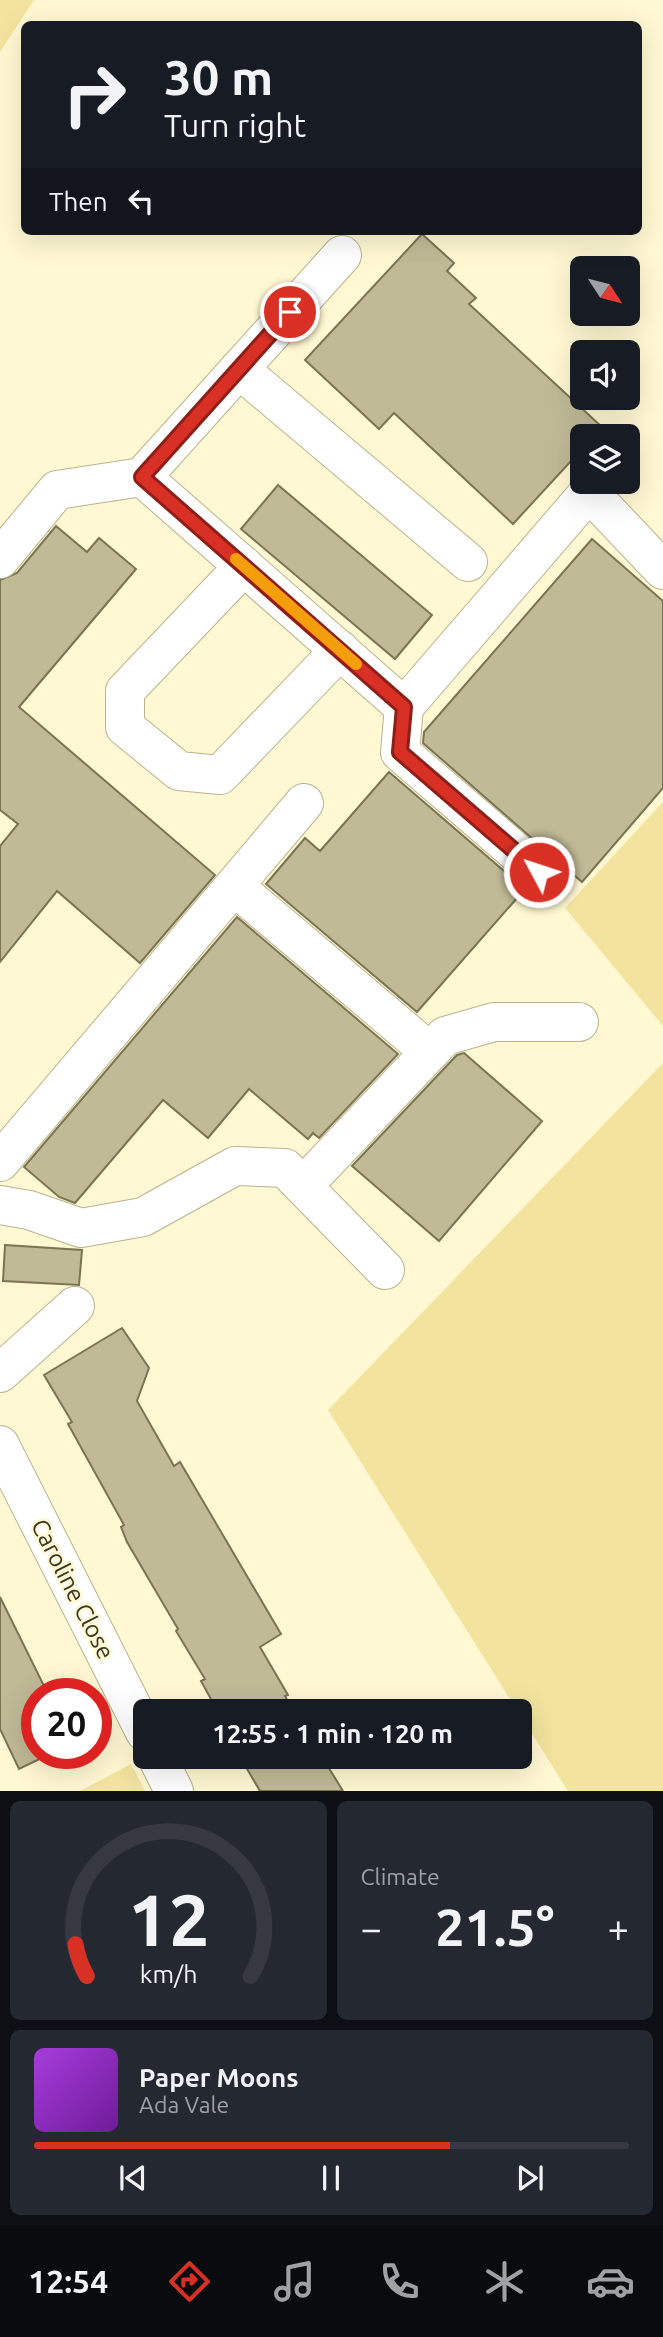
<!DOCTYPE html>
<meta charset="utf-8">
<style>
body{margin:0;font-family:Ubuntu,sans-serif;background:#242831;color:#f1f3f6;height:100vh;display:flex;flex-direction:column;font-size:26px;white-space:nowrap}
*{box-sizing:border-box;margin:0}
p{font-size:23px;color:#9ea1a6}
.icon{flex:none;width:38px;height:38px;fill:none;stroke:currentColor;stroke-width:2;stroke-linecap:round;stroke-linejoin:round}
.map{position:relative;height:1791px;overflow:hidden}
.sheet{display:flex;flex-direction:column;gap:10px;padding:10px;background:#0d0f14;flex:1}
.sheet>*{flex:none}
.banner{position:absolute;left:21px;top:21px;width:621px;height:214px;border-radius:10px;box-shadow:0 7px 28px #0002;background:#171b24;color:#f1f3f6;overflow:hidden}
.needle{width:46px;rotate:126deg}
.fabs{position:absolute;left:570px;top:256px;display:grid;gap:14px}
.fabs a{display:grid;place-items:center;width:70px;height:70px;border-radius:10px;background:#171b24;box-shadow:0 7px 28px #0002;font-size:35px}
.speed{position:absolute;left:21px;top:1678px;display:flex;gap:14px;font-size:35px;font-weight:700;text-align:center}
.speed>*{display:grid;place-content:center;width:91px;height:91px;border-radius:50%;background:#171b24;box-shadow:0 7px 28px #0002;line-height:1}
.speed .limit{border:10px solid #d22;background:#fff;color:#111}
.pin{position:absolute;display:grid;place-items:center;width:60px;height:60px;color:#fff;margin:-30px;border:4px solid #fff;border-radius:50%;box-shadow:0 2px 7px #0007}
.me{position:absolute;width:77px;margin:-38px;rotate:310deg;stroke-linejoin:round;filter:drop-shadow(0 0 5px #0008)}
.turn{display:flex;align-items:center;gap:24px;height:147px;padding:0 28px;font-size:32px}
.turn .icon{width:91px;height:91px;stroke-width:2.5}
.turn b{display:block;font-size:49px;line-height:60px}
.then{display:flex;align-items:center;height:66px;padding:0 28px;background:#0003;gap:14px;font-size:26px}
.big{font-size:52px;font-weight:700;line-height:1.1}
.sheet .widget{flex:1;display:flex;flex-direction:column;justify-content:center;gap:10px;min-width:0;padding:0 24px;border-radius:10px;background:#242831}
.sheet .dial{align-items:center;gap:0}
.dial svg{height:182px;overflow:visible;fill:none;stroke:#363941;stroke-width:7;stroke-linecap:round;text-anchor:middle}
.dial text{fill:#f1f3f6;stroke:none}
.song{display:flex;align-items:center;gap:21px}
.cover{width:84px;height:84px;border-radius:10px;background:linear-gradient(135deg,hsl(280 70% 55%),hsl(280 70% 35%))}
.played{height:7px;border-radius:4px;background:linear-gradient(90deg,#d93025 70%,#363941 70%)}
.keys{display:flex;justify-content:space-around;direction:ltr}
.heat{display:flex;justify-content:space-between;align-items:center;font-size:38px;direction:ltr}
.sheet .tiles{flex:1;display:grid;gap:10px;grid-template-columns:1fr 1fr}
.widget:last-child{grid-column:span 2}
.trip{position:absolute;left:133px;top:1699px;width:399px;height:70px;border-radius:10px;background:#171b24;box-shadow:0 7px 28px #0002;font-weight:700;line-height:70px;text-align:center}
.tab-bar{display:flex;height:112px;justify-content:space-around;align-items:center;background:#090b0e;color:#9ea1a6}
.tab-bar .icon{width:49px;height:49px}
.tab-bar .on{color:#d93025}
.tab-bar b{font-size:32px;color:#f1f3f6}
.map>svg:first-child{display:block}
.green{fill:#f2e49e}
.building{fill:#c1ba97;stroke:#7b7453;stroke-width:2}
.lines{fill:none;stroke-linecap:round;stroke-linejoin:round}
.minor-casing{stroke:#b9b28e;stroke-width:40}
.minor{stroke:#fff;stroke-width:38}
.route-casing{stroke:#8d1f18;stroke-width:18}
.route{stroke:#d93025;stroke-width:12}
.slow{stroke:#f59e0b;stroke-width:12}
.labels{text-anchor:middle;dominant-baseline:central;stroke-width:5;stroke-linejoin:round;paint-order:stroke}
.street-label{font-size:24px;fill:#383627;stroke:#fff8d2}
</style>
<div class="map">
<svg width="663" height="1791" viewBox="0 0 663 1791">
<rect width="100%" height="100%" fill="#fff8d2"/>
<g class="green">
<path d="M0,0h34l-34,52z"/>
<path d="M663,802v224l-98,-118z"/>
<path d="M663,1063v728h-95l-240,-381z"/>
<path d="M131,1764l14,27h-65z"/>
</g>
<g class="building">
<path d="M422,234l32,29 -7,8 29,27 -7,6 133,123 -8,9h-11v12l-70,76 -119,-111 -15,16 -74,-69z"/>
<path d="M278,485l154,130 -37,44 -154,-130z"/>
<path d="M56,526l31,26 12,-14 37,31 -117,138 196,168 -75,88 -83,-72 -57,71v-116l18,-22 -18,-14v-230l17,-7z"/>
<path d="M592,539l71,62v187l-81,94 -159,-139 1,-11z"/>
<path d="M389,772l136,117 -108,123 -151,-128 39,-46 15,13z"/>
<path d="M237,917l161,137 -79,84 -6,-5 -5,6 -59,-50 -41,49 -45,-38 -88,103 -16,-6 -35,-30z"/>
<path d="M464,1053l78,68 -103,120 -87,-75 105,-111z"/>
<path d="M5,1245l77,5 -3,35 -76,-4z"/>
<path d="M122,1328l27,40 -12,33 37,65 6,-4 101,172 -21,13 28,48 -3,1 9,16h-76l-17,-31 4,-2 -29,-48 2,-2 -51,-87 -6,-15 3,-2 -56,-101 4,-2 -28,-47z"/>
<path d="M0,1597l48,97h-11v60h13l-31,15 -19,-40z"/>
<path d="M240,1757h82l21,34h-83z"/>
</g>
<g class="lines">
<g class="minor-casing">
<g id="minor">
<path d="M239,369l229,193"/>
<path d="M142,477l262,230 185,-215 74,78"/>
<path d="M0,559l57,-69 85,-13 200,-222"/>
<path d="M244,566l-119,125v36l54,44 41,4 120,-125"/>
<path d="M404,707l-4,45 139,120"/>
<path d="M234,886l70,-83"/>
<path d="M0,1162l234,-276 196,166"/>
<path d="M303,1186l142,-150 49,-14h85"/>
<path d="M0,1205l29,5 52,18 62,-11 92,-51 50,2 100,102"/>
<path d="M0,1373l75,-67"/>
<path d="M0,1445l145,287"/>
<path d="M157,1757l17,34"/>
</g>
</g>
<use href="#minor" class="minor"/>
</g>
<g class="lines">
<g class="route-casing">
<path id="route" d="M290,312l-148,165 262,230 -4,45 139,120"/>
</g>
<use href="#route" class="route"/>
<path class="slow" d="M236,559l120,105"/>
</g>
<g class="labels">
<g class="street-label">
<text transform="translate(73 1589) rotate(63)">Caroline Close</text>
</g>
</g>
</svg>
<div class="fabs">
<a><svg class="needle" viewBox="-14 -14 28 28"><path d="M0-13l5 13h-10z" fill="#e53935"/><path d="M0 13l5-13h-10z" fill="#9ea1a6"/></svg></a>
<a><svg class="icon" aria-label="sound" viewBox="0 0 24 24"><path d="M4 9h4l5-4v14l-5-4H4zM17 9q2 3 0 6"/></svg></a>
<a><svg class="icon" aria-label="layers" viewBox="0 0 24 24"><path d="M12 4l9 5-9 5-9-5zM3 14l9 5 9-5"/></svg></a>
</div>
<div class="speed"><div class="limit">20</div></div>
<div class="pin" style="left:290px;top:312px;background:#d93025"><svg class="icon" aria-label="arrive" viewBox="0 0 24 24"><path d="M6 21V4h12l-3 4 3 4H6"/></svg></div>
<svg class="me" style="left:539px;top:872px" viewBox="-20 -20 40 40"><circle r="17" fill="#d93025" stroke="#fff" stroke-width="3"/><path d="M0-11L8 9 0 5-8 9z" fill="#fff"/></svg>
<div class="trip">12:55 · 1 min · 120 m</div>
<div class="banner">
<div class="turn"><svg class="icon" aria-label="right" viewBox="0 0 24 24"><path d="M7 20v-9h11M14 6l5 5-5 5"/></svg><div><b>30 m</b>Turn right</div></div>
<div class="then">Then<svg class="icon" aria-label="left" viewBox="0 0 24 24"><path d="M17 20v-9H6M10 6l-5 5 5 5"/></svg></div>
</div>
</div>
<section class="sheet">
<div class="tiles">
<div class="widget dial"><svg viewBox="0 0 100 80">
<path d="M14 69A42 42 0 1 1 86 69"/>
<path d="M14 69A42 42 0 0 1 9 55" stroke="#d93025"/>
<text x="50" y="56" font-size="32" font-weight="700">12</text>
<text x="50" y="72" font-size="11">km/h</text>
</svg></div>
<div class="widget"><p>Climate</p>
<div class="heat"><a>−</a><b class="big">21.5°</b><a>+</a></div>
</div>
<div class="widget">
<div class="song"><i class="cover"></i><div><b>Paper Moons</b><p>Ada Vale</p></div></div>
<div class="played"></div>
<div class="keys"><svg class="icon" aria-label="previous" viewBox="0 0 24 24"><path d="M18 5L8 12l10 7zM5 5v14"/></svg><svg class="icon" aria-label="pause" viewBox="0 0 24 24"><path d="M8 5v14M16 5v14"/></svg><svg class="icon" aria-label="next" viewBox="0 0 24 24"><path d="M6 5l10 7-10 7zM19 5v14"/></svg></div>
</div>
</div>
</section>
<nav class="tab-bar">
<b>12:54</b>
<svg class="icon on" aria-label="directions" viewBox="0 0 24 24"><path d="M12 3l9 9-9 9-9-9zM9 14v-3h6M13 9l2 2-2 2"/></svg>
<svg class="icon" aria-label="music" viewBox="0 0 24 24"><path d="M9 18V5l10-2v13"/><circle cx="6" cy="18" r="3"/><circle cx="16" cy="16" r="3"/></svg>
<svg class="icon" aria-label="phone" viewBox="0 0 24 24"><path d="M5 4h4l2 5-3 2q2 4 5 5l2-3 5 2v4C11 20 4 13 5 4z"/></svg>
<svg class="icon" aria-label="climate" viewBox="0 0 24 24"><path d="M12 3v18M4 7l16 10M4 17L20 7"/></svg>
<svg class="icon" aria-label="car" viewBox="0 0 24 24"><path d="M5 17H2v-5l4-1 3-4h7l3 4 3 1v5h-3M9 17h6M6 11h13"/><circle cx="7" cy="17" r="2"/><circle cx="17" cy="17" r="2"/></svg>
</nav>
